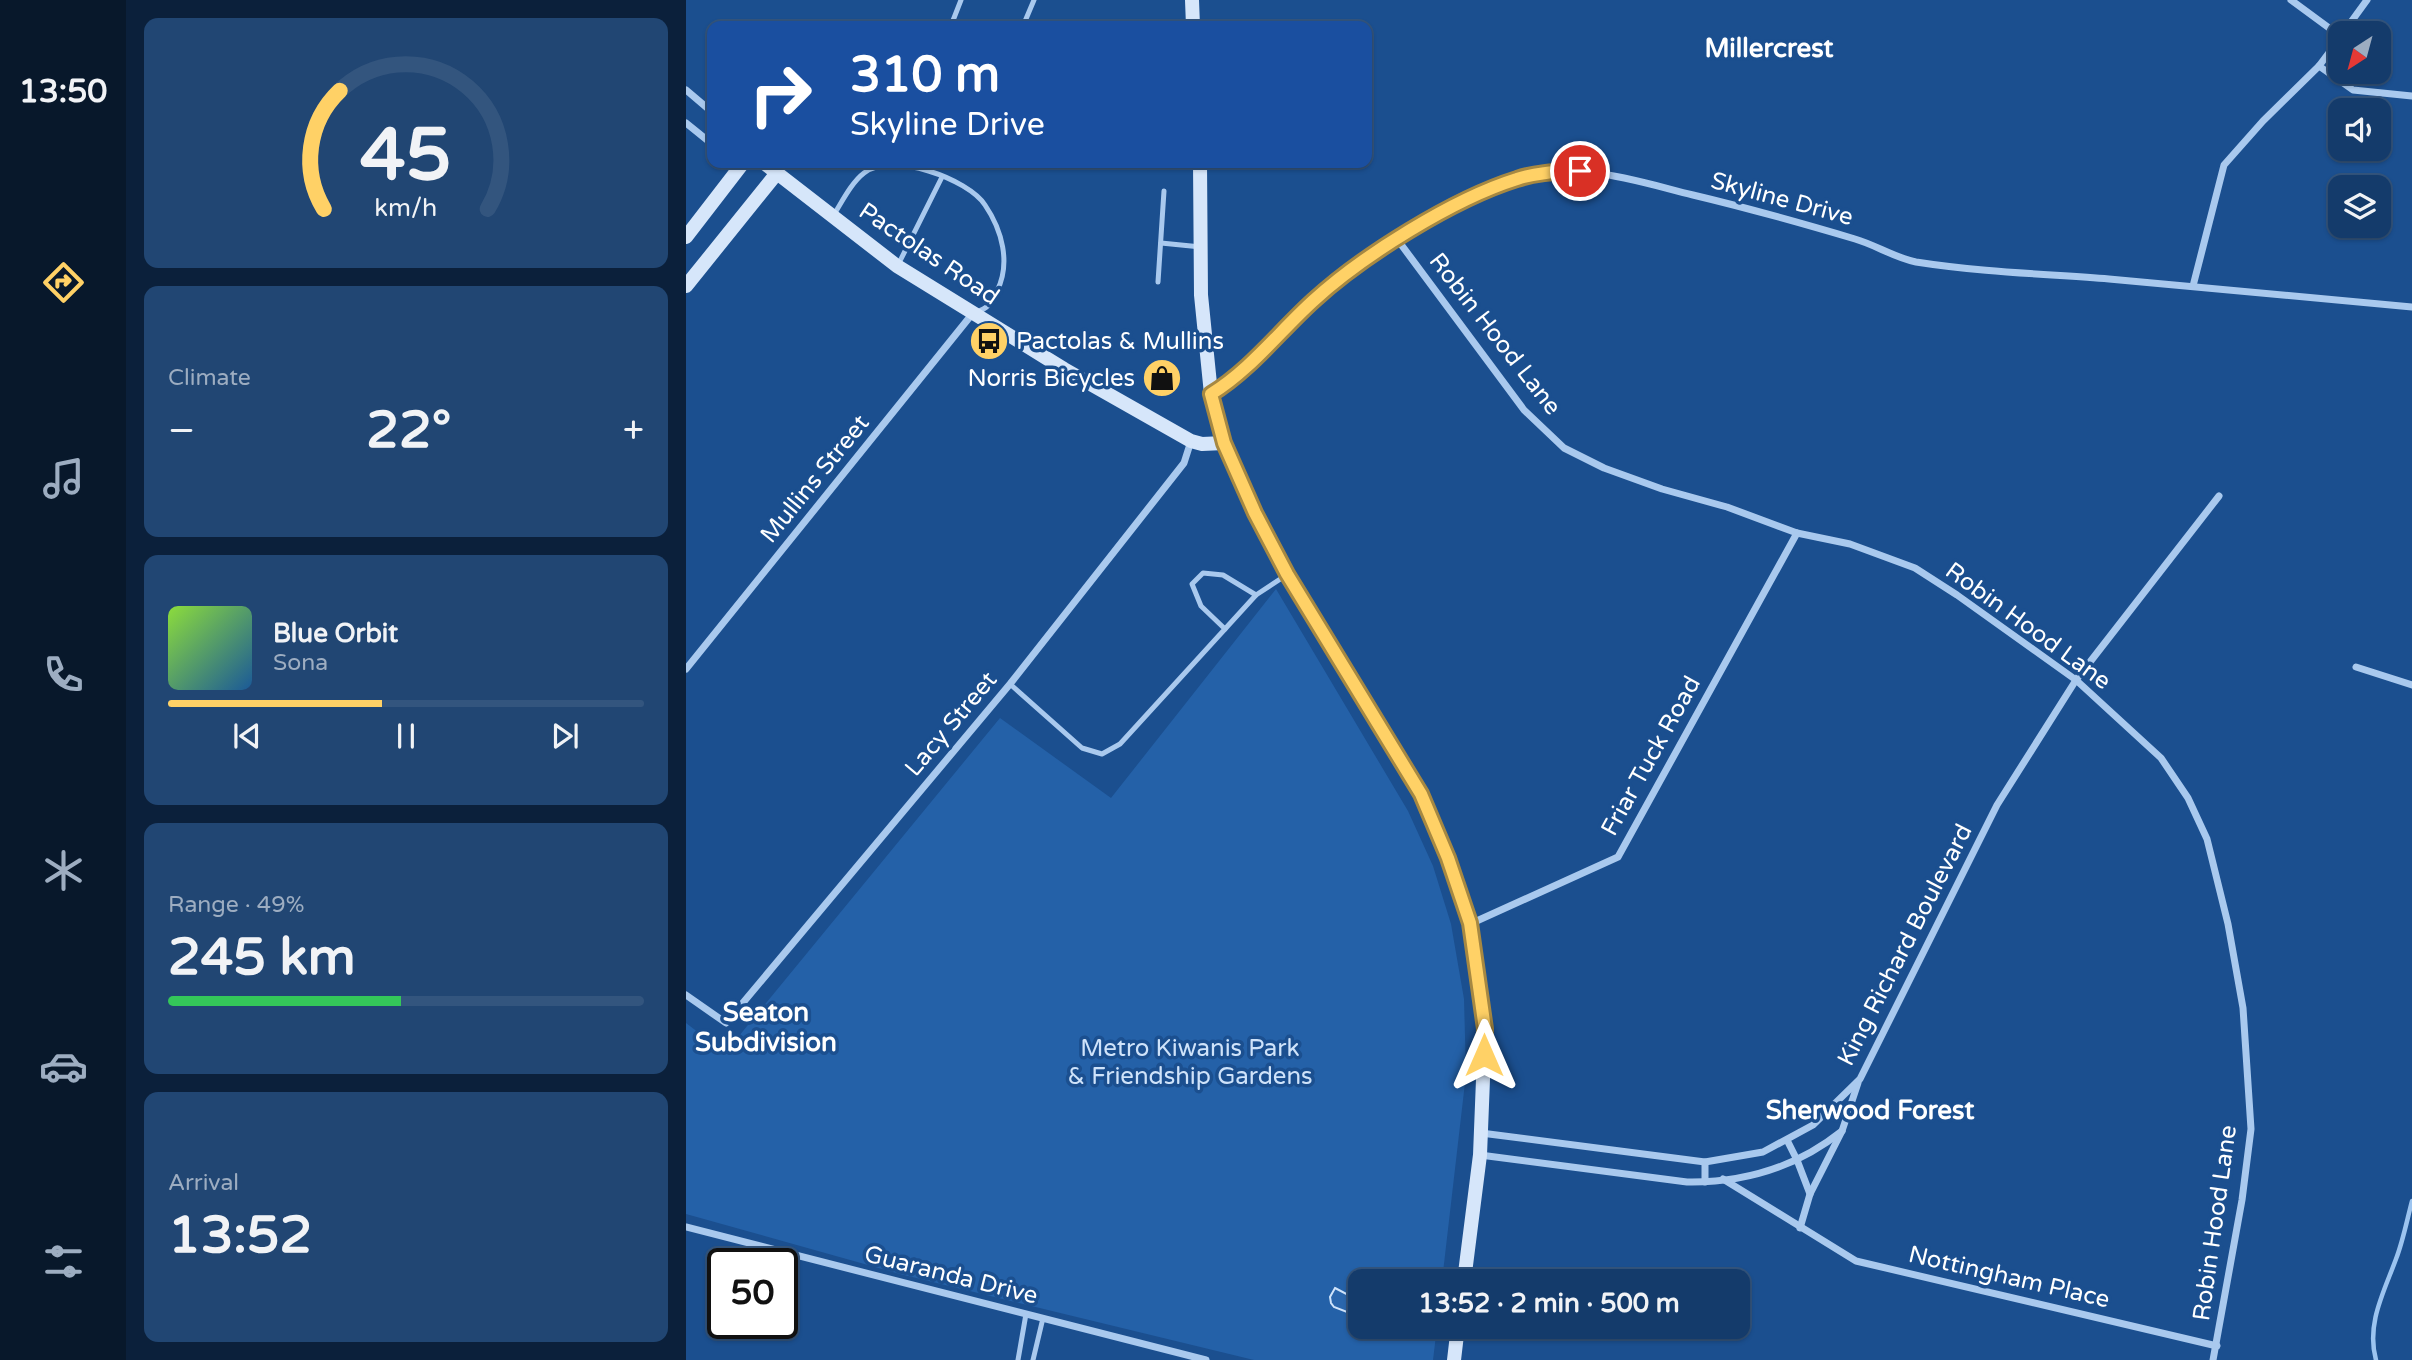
<!DOCTYPE html>
<meta charset="utf-8">
<style>
body{margin:0;font-family:"Varela Round",sans-serif;background:#214673;color:#f1f3f6;height:100vh;display:flex;flex-direction:column;font-size:26px;white-space:nowrap}
*{box-sizing:border-box;margin:0}
p{font-size:23px;color:#9dadc1}
.icon{flex:none;width:38px;height:38px;fill:none;stroke:currentColor;stroke-width:2;stroke-linecap:round;stroke-linejoin:round}
.map{position:relative;flex:1;overflow:hidden}
.sheet{display:flex;flex-direction:column;gap:18px;padding:18px;background:#0b203b;width:560px}
.sheet>*{flex:none}
.hud{position:absolute;left:21px;top:21px;width:665px;height:147px;border-radius:14px;box-shadow:0 2px 5px #0004,0 0 0 2px #33557e;background:#1a4fa0;color:#fff;overflow:hidden}
.needle{width:46px;rotate:216deg}
.tools{position:absolute;left:1642px;top:21px;display:grid;gap:14px}
.tools a{display:grid;place-items:center;width:63px;height:63px;border-radius:14px;background:#143b6b;box-shadow:0 2px 5px #0004,0 0 0 2px #33557e;font-size:35px}
.speed{position:absolute;left:21px;top:1248px;display:flex;gap:14px;font-size:35px;font-weight:700;text-align:center}
.speed>*{display:grid;place-content:center;width:91px;height:91px;border-radius:50%;background:#143b6b;box-shadow:0 2px 5px #0004,0 0 0 2px #33557e;line-height:1}
.speed .limit{border:4px solid #111;border-radius:10px;background:#fff;color:#111}
.pin{position:absolute;display:grid;place-items:center;width:60px;height:60px;color:#fff;margin:-30px;border:4px solid #fff;border-radius:50%;box-shadow:0 2px 7px #0007}
.me{position:absolute;width:77px;margin:-38px;rotate:0deg;stroke-linejoin:round;filter:drop-shadow(0 0 5px #0008)}
.turn{display:flex;align-items:center;gap:24px;height:147px;padding:0 28px;font-size:32px}
.turn .icon{width:91px;height:91px;stroke-width:2.5}
.turn b{display:block;font-size:49px;line-height:60px}
.big{font-size:52px;font-weight:700;line-height:1.1}
.sheet .tile{flex:1;display:flex;flex-direction:column;justify-content:center;gap:10px;min-width:0;padding:0 24px;border-radius:14px;background:#214673}
.sheet .dial{align-items:center;gap:0}
.dial svg{height:182px;overflow:visible;fill:none;stroke:#33557e;stroke-width:7;stroke-linecap:round;text-anchor:middle}
.dial text{fill:#f1f3f6;stroke:none}
.song{display:flex;align-items:center;gap:21px}
.cover{width:84px;height:84px;border-radius:10px;background:linear-gradient(135deg,hsl(90 70% 55%),hsl(210 70% 35%))}
.played{height:7px;border-radius:4px;background:linear-gradient(90deg,#ffd166 45%,#33557e 45%)}
.keys{display:flex;justify-content:space-around;direction:ltr}
.heat{display:flex;justify-content:space-between;align-items:center;font-size:38px;direction:ltr}
.charge{height:10px;border-radius:5px;background:linear-gradient(90deg,#34c759 49%,#33557e 0)}
.trip{position:absolute;left:662px;top:1269px;width:402px;height:70px;border-radius:14px;background:#143b6b;box-shadow:0 2px 5px #0004,0 0 0 2px #33557e;font-weight:700;line-height:70px;text-align:center}
main{display:flex;flex:1;min-height:0}
.menu{display:flex;flex-direction:column;width:126px;justify-content:space-around;align-items:center;background:#08182b;color:#9dadc1}
.menu .icon{width:49px;height:49px}
.menu .selected{color:#ffd166}
.menu b{font-size:32px;color:#f1f3f6}
.map>svg:first-child{display:block}
.green{fill:#2461a8}
.lines{fill:none;stroke-linecap:round;stroke-linejoin:round}
.stream{stroke:#9cc4f0;stroke-width:4.5}
.building{fill:#2a66ad;stroke:#cfe3fa;stroke-width:2}
.lane{stroke:#a9c9ee;stroke-width:5}
.street{stroke:#a9c9ee;stroke-width:7}
.secondary{stroke:#d6e6fa;stroke-width:14}
.route-casing{stroke:#a68842;stroke-width:18}
.route{stroke:#ffd166;stroke-width:12}
.labels{text-anchor:middle;dominant-baseline:central;stroke-width:7;stroke-linejoin:round;paint-order:stroke}
.street-label{font-size:24px;fill:#fff;stroke:#1b4f8f}
.poi-label{font-size:24px;fill:#fff;stroke:#1b4f8f;text-anchor:start}
.park-label{font-size:24px;fill:#cfe3fa;stroke:#1b4f8f}
.neighbourhood-label{font-size:26px;font-weight:bold;fill:#fff;stroke:#1b4f8f}
</style>
<main>
<nav class="menu">
<b>13:50</b>
<svg class="icon selected" aria-label="directions" viewBox="0 0 24 24"><path d="M12 3l9 9-9 9-9-9zM9 14v-3h6M13 9l2 2-2 2"/></svg>
<svg class="icon" aria-label="music" viewBox="0 0 24 24"><path d="M9 18V5l10-2v13"/><circle cx="6" cy="18" r="3"/><circle cx="16" cy="16" r="3"/></svg>
<svg class="icon" aria-label="phone" viewBox="0 0 24 24"><path d="M5 4h4l2 5-3 2q2 4 5 5l2-3 5 2v4C11 20 4 13 5 4z"/></svg>
<svg class="icon" aria-label="climate" viewBox="0 0 24 24"><path d="M12 3v18M4 7l16 10M4 17L20 7"/></svg>
<svg class="icon" aria-label="car" viewBox="0 0 24 24"><path d="M5 17H2v-5l4-1 3-4h7l3 4 3 1v5h-3M9 17h6M6 11h13"/><circle cx="7" cy="17" r="2"/><circle cx="17" cy="17" r="2"/></svg>
<svg class="icon" aria-label="filters" viewBox="0 0 24 24"><path d="M4 7h16M4 17h16"/><circle cx="9" cy="7" r="2"/><circle cx="15" cy="17" r="2"/></svg>
</nav>
<section class="sheet">
<div class="tile dial"><svg viewBox="0 0 100 80">
<path d="M14 69A42 42 0 1 1 86 69"/>
<path d="M14 69A42 42 0 0 1 21 17" stroke="#ffd166"/>
<text x="50" y="56" font-size="32" font-weight="700">45</text>
<text x="50" y="72" font-size="11">km/h</text>
</svg></div>
<div class="tile"><p>Climate</p>
<div class="heat"><a>−</a><b class="big">22°</b><a>+</a></div>
</div>
<div class="tile">
<div class="song"><i class="cover"></i><div><b>Blue Orbit</b><p>Sona</p></div></div>
<div class="played"></div>
<div class="keys"><svg class="icon" aria-label="previous" viewBox="0 0 24 24"><path d="M18 5L8 12l10 7zM5 5v14"/></svg><svg class="icon" aria-label="pause" viewBox="0 0 24 24"><path d="M8 5v14M16 5v14"/></svg><svg class="icon" aria-label="next" viewBox="0 0 24 24"><path d="M6 5l10 7-10 7zM19 5v14"/></svg></div>
</div>
<div class="tile"><p>Range · 49%</p><b class="big">245 km</b><div class="charge"></div></div>
<div class="tile"><p>Arrival</p><b class="big">13:52</b></div>
</section>
<div class="map">
<svg width="1726" height="1360" viewBox="0 0 1726 1360">
<rect width="100%" height="100%" fill="#1b4f8f"/>
<path class="green" d="M590,589l132,222 25,55 18,58 13,75 2,75 -24,207h-82v45l77,1 -4,33h-179l-354,-86 -214,-60v-191l39,30 275,-335 111,80z"/>
<g class="lines">
<path class="stream" d="M1690,1360c-10,-36 8,-68 20,-101 7,-18 11,-39 16,-58"/>
</g>
<path class="building" d="M649,1288l25,13v16l-26,-10 -3,-4 -1,-6z"/>
<g class="lines">
<g class="lane">
<path d="M266,23l9,-23"/>
<path d="M337,26l11,-26"/>
<path d="M147,216c9,-14 18,-33 31,-43 28,-22 104,6 121,32 17,25 26,58 12,86 -5,11 -9,18 -21,21"/>
<path d="M475,243l40,4"/>
<path d="M213,263l43,-86"/>
<path d="M472,282l6,-91"/>
<path d="M539,629l31,-34 32,-21"/>
<path d="M324,684l72,64 20,6 18,-10 105,-115 -24,-23 -9,-22 11,-11 20,2 33,20"/>
<path d="M332,1360l8,-46"/>
<path d="M347,1360l10,-42"/>
</g>
<g class="street">
<path d="M1605,0l49,36"/>
<path d="M1657,33l24,-33"/>
<path d="M1633,66l34,24 59,6"/>
<path d="M0,90l26,22"/>
<path d="M0,123l26,21"/>
<path d="M711,239l127,171 40,38 40,20 58,21 65,18 70,26 53,11 65,24 42,27 119,85 85,78 27,40 19,41 21,85 15,84 8,121 -9,71 -29,160"/>
<path d="M1507,286l31,-121 39,-44 56,-55 21,-28"/>
<path d="M526,394c38,-23 67,-61 99,-91 51,-48 139,-101 204,-124 59,-20 121,2 178,16 55,13 108,28 162,44 21,6 40,19 61,23 64,10 129,12 193,17 101,9 202,18 303,28"/>
<path d="M1670,667l56,18"/>
<path d="M0,669l287,-356"/>
<path d="M784,924l148,-67 179,-324"/>
<path d="M0,995l40,28 284,-339 174,-221 7,-22"/>
<path d="M795,1133l224,29 58,-10 50,-27 47,-46 137,-274 79,-125 143,-184"/>
<path d="M1101,1140l10,20 13,34"/>
<path d="M794,1155l207,27c58,1 110,-15 155,-51"/>
<path d="M1019,1162v20"/>
<path d="M1037,1179l133,82 361,85"/>
<path d="M0,1227l520,133"/>
<path d="M1114,1228l10,-34 32,-63 16,-48"/>
</g>
<g class="secondary">
<path d="M506,0l1,26"/>
<path d="M78,163l133,103 167,103 127,72 11,3 22,-1"/>
<path d="M514,163l1,132 10,99 13,49 32,70 32,61 133,220 27,64 22,66 15,105 -5,126 -16,126"/>
<path d="M0,237l57,-74"/>
<path d="M0,286l91,-113"/>
<path d="M768,1360l4,-34"/>
</g>
</g>
<g class="lines">
<g class="route-casing">
<path id="route" d="M798,1055l1,-26 -15,-106 -22,-65 -27,-64 -134,-220 -32,-61 -31,-70 -13,-49c39,-24 68,-62 102,-93 49,-45 140,-102 204,-122 20,-7 42,-7 63,-8"/>
</g>
<use href="#route" class="route"/>
</g>
<defs>
<g id="bus-disc" transform="scale(2.0125)"><circle r="9.5" fill="#ffd166" stroke="#1b4f8f"/><path d="M-5-6H5V4H4V6H2V4H-2V6H-4V4H-5ZM-3.5-4V0h7V-4ZM-3.5 1.2v1.5H-2V1.2ZM2 1.2v1.5H3.5V1.2Z" fill="#111"/></g>
<g id="shop-disc" transform="scale(2.0125)"><circle r="9.5" fill="#ffd166" stroke="#1b4f8f"/><path d="M-5-2.5h2.3a2.7 3.5 0 0 1 5.4 0H5L5.5 6h-11ZM-1.5-2.5h3a1.5 2.3 0 0 0-3 0Z" fill="#111"/></g>
</defs>
<g fill-rule="evenodd">
<use href="#bus-disc" x="303" y="341"/>
<use href="#shop-disc" x="476" y="378"/>
</g>
<g class="labels">
<g class="street-label">
<text transform="translate(1096 199) rotate(15)">Skyline Drive</text>
<text transform="translate(243 254) rotate(34)">Pactolas Road</text>
<text transform="translate(809 334) rotate(52)">Robin Hood Lane</text>
<text transform="translate(129 479) rotate(-51)">Mullins Street</text>
<text transform="translate(1342 626) rotate(36)">Robin Hood Lane</text>
<text transform="translate(265 724) rotate(-50)">Lacy Street</text>
<text transform="translate(965 756) rotate(-61)">Friar Tuck Road</text>
<text transform="translate(1219 945) rotate(-63)">King Richard Boulevard</text>
<text transform="translate(1529 1223) rotate(-82)">Robin Hood Lane</text>
<text transform="translate(265 1275) rotate(14)">Guaranda Drive</text>
<text transform="translate(1323 1277) rotate(13)">Nottingham Place</text>
</g>
<g class="poi-label">
<text x="330" y="341">Pactolas &amp; Mullins</text>
<text x="449" y="378" text-anchor="end">Norris Bicycles</text>
</g>
<g class="park-label">
<text x="504" y="1048">Metro Kiwanis Park<tspan x="504" dy="28">&amp; Friendship Gardens</tspan></text>
</g>
<g class="neighbourhood-label">
<text x="1083" y="48">Millercrest</text>
<text x="80" y="1012">Seaton<tspan x="80" dy="30">Subdivision</tspan></text>
<text x="1184" y="1110">Sherwood Forest</text>
</g>
</g>
</svg>
<div class="tools">
<a><svg class="needle" viewBox="-14 -14 28 28"><path d="M0-13l5 13h-10z" fill="#e53935"/><path d="M0 13l5-13h-10z" fill="#9dadc1"/></svg></a>
<a><svg class="icon" aria-label="sound" viewBox="0 0 24 24"><path d="M4 9h4l5-4v14l-5-4H4zM17 9q2 3 0 6"/></svg></a>
<a><svg class="icon" aria-label="layers" viewBox="0 0 24 24"><path d="M12 4l9 5-9 5-9-5zM3 14l9 5 9-5"/></svg></a>
</div>
<div class="speed"><div class="limit">50</div></div>
<div class="pin" style="left:894px;top:171px;background:#d93025"><svg class="icon" aria-label="arrive" viewBox="0 0 24 24"><path d="M6 21V4h12l-3 4 3 4H6"/></svg></div>
<svg class="me" style="left:798px;top:1055px" viewBox="-20 -20 40 40"><path d="M0-17L14 15 0 8-14 15z" fill="#ffd166" stroke="#fff" stroke-width="4"/></svg>
<div class="trip">13:52 · 2 min · 500 m</div>
<div class="hud">
<div class="turn"><svg class="icon" aria-label="right" viewBox="0 0 24 24"><path d="M7 20v-9h11M14 6l5 5-5 5"/></svg><div><b>310 m</b>Skyline Drive</div></div>
</div>
</div>
</main>
